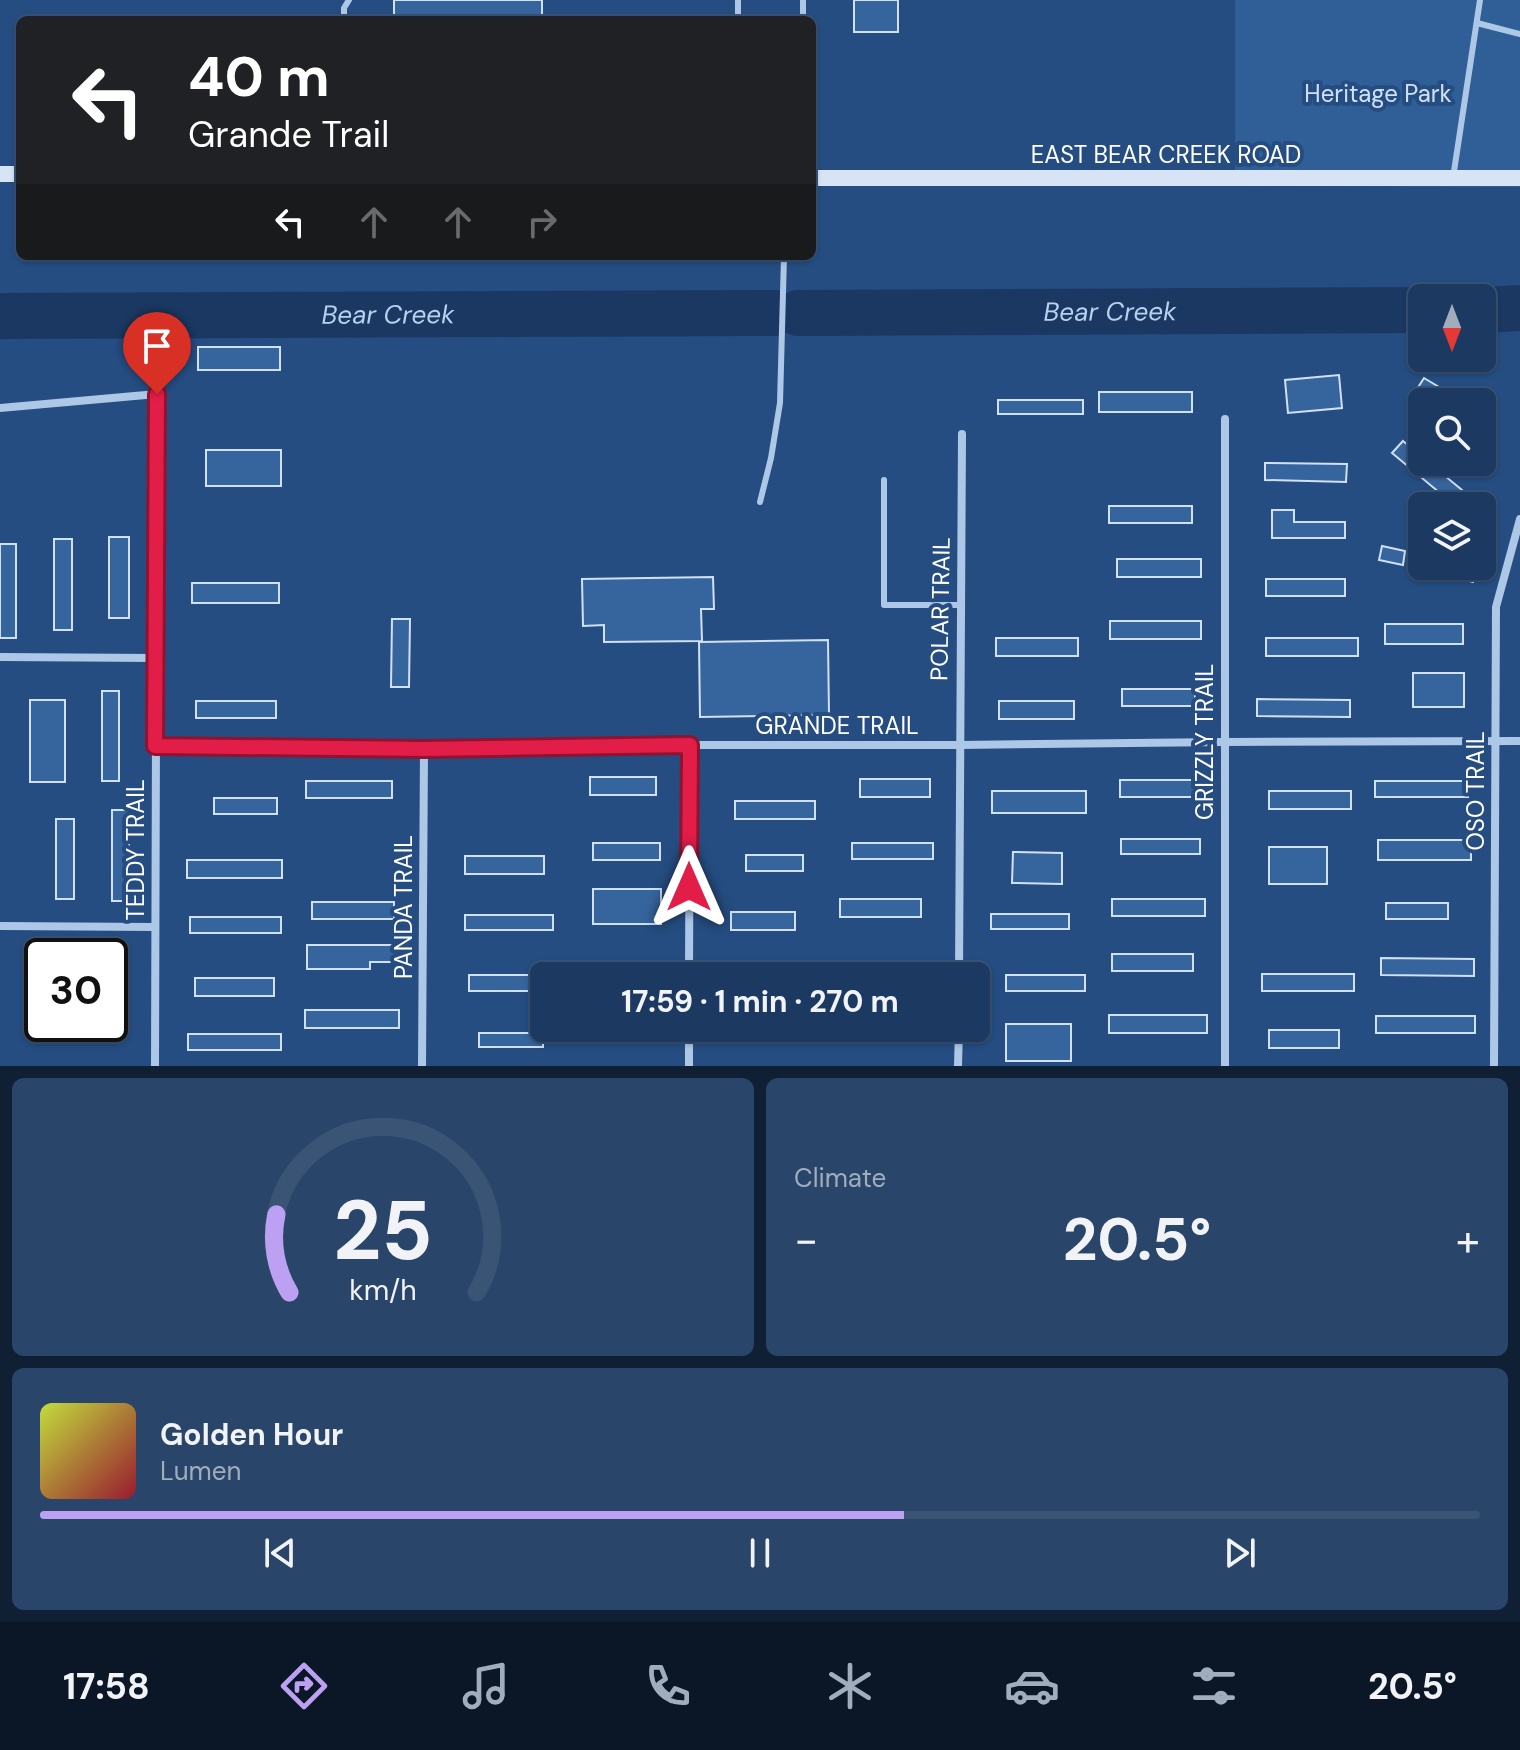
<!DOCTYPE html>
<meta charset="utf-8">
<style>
body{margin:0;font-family:"DM Sans",sans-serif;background:#29456a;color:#f1f3f6;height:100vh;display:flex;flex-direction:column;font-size:30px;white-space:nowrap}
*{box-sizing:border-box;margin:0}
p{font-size:26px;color:#a0adbd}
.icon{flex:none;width:44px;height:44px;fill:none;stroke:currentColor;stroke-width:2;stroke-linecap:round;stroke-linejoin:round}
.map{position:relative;height:1066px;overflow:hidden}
.side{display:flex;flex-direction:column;gap:12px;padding:12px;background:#0f2035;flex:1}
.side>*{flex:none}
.hud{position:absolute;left:16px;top:16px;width:800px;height:244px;border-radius:12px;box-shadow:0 2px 6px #0004,0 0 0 2px #3a5476;background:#202124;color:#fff;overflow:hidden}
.needle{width:52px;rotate:180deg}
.fabs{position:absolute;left:1408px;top:284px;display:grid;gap:16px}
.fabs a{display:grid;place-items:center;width:88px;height:88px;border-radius:12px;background:#1c3a61;box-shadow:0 2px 6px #0004,0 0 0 2px #3a5476;font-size:40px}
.speed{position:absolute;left:24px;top:938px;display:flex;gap:16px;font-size:40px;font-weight:700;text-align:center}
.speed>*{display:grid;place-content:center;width:104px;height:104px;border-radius:50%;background:#1c3a61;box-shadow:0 2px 6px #0004,0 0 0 2px #3a5476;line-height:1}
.speed .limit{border:4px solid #111;border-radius:12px;background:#fff;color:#111}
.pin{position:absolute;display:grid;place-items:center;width:68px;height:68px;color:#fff;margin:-82px -34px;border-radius:50% 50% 50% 0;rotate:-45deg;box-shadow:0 0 8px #0007}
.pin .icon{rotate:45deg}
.me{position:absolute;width:88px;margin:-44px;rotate:0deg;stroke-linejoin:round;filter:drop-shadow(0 0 6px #0008)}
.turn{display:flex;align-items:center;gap:28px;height:168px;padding:0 40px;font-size:36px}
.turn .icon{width:104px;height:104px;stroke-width:2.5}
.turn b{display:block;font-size:56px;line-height:68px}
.lanes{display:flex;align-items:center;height:76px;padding:0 40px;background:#0003;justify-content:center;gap:40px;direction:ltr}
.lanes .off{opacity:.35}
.big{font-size:60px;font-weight:700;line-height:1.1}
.side .card{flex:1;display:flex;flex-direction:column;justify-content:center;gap:12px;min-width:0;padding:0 28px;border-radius:12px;background:#29456a}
.side .dial{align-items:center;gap:0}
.dial svg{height:208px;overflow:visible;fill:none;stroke:#3a5476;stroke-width:7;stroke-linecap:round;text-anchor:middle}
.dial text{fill:#f1f3f6;stroke:none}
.song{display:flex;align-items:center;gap:24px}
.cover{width:96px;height:96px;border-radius:12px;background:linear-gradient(135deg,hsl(70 70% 55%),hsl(350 70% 35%))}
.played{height:8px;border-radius:4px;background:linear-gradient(90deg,#bca0f2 60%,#3a5476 60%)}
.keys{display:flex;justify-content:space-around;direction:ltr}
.heat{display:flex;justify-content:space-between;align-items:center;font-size:44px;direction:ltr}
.side .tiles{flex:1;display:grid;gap:12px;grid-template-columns:1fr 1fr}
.card:last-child{grid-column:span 2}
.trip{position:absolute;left:530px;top:962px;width:460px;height:80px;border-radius:12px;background:#1c3a61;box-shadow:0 2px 6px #0004,0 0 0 2px #3a5476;font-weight:700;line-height:80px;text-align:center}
.tab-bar{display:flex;height:128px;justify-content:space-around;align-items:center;background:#0b1727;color:#a0adbd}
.tab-bar .icon{width:56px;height:56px}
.tab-bar .active{color:#bca0f2}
.tab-bar b{font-size:36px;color:#f1f3f6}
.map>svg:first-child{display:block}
.green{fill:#305f98}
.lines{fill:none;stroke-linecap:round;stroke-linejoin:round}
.river{stroke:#1a3861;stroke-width:46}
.building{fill:#36649d;stroke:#d0e1f5;stroke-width:2}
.lane{stroke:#adc7e6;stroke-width:6}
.street{stroke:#adc7e6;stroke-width:8}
.secondary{stroke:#d6e4f6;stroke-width:16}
.route-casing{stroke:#92132f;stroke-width:20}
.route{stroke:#e11d48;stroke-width:14}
.labels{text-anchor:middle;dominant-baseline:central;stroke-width:8;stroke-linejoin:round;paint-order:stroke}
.park-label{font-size:24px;fill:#d0e1f5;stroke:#254d81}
.street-label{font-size:24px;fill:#fff;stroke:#254d81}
.water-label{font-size:26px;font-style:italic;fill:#b8d1ee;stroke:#254d81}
</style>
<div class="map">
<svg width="1520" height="1066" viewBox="0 0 1520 1066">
<rect width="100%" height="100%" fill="#254d81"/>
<path class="green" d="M1235,0h285v187l-285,-1z"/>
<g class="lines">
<g class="river">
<path d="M1482,310l38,-2"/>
<path id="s1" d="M798,313l624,-3"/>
<path id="s2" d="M0,316l775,-3"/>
</g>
</g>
<g class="building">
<rect x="394" y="0" width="148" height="20"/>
<rect x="854" y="0" width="44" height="32"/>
<rect x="198" y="347" width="82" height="23"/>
<path d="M1339,375l3,33 -54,5 -3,-33z"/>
<path d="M1424,378l40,24h-42v10l-14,-9z"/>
<rect x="1099" y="392" width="93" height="20"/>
<rect x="998" y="400" width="85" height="14"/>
<path d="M1403,441l19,16v5h6l45,37 -6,7h-38l11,-13 -48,-40z"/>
<rect x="206" y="450" width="75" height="36"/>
<path d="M1265,463l82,1 -1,18 -81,-2z"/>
<rect x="1109" y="506" width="83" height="17"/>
<path d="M1272,510h22v12h51v16h-73z"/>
<rect x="109" y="537" width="20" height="81"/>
<rect x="54" y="539" width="18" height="91"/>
<rect x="0" y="544" width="16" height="94"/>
<path d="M1382,546l23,5 -2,14 -24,-5z"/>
<path d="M1418,547l4,2v17h56l-5,16 -60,-17z"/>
<rect x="1117" y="559" width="84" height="18"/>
<path d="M713,577l1,32h-13l1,32 -98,1v-17l-21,1 -1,-47z"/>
<rect x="1266" y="579" width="79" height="17"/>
<rect x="192" y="583" width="87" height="20"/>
<path d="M392,619h18l-1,68h-18z"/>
<rect x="1110" y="621" width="91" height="18"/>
<rect x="1385" y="624" width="78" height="20"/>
<rect x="996" y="638" width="82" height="18"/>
<rect x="1266" y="638" width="92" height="18"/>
<path d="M828,640l1,75 -129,2 -1,-75z"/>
<rect x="1413" y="673" width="51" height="34"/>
<rect x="1122" y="689" width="73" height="17"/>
<rect x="102" y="691" width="17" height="90"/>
<path d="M1257,699l93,1v17l-93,-1z"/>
<rect x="30" y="700" width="35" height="82"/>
<rect x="196" y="701" width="80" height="17"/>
<rect x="999" y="701" width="75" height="18"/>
<rect x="590" y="777" width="66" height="18"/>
<rect x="860" y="779" width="70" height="18"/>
<rect x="1120" y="780" width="73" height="17"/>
<rect x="306" y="781" width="86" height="17"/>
<rect x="1375" y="781" width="93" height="16"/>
<rect x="992" y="791" width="94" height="22"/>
<rect x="1269" y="791" width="82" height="18"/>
<rect x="214" y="798" width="63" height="16"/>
<rect x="735" y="801" width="80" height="18"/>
<rect x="112" y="810" width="17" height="91"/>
<rect x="56" y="819" width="18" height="80"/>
<rect x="1121" y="839" width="79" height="15"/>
<rect x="1378" y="840" width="93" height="20"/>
<rect x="593" y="843" width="67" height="17"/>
<rect x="852" y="843" width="81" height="16"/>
<rect x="1269" y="847" width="58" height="37"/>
<path d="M1013,852l49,1v31l-50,-1z"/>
<rect x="746" y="855" width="57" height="16"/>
<rect x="465" y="856" width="79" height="18"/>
<rect x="187" y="860" width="95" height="18"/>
<rect x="593" y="889" width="68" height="35"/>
<rect x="840" y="899" width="81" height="18"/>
<rect x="1112" y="899" width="93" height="17"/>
<rect x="312" y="902" width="82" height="17"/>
<rect x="1386" y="903" width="62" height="16"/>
<rect x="731" y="912" width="64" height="18"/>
<rect x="991" y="914" width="78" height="15"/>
<rect x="465" y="915" width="88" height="15"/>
<rect x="190" y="917" width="91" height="16"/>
<path d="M307,945h95v17h-32v7h-63z"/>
<rect x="1112" y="954" width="81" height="17"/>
<path d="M1381,958l93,1v17l-93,-1z"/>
<rect x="837" y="961" width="91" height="15"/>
<rect x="731" y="973" width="68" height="3"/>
<rect x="1262" y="974" width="92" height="17"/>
<rect x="469" y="975" width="67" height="16"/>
<rect x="1006" y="975" width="79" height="16"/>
<rect x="195" y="978" width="79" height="18"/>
<rect x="305" y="1010" width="94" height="18"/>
<rect x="1109" y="1015" width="98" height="18"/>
<rect x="1376" y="1016" width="99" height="17"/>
<rect x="1006" y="1024" width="65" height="37"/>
<rect x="580" y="1028" width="82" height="9"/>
<path d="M836,1028h97v9l-97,-1z"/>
<rect x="1269" y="1030" width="70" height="18"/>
<rect x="479" y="1033" width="64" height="14"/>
<rect x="188" y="1034" width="93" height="16"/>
</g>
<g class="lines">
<g class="lane">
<path d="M738,0v20"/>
<path d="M344,20v-12l5,-8"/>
<path d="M803,20v-20"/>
<path d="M1477,23l43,11"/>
<path d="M1453,178l27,-178"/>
<path d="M884,480v125h76"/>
<path d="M760,502l11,-44 9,-55 4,-147"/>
</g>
<g class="street">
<path d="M0,408l157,-14 -2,672"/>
<path d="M0,657l155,1"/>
<path d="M155,746l269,3 266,-4h269l265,-3 296,-1"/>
<path d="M0,926l155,1"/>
<path d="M689,976l1,-231"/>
<path d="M959,976l3,-542"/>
<path d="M689,1028v38"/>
<path d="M422,1066l2,-317"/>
<path d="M958,1066l1,-38"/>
<path d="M1225,1066v-647"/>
<path d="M1494,1066l2,-459 24,-88"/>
</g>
<g class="secondary">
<path d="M0,174h20"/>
<path d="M812,178h708"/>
</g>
</g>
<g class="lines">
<g class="route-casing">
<path id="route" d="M157,394l-2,352 269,3 266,-4 -1,142"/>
</g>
<use href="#route" class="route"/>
</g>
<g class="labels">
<g class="park-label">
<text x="1378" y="93">Heritage Park</text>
</g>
<g class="street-label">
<text x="1166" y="154">EAST BEAR CREEK ROAD</text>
<text transform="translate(940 609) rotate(-89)">POLAR TRAIL</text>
<text x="837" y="725">GRANDE TRAIL</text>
<text transform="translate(1204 742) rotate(-90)">GRIZZLY TRAIL</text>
<text transform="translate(1475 791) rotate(-90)">OSO TRAIL</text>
<text transform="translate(135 850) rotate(-90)">TEDDY TRAIL</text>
<text transform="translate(403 907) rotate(-90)">PANDA TRAIL</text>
</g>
<g class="water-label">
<text stroke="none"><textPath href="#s1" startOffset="312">Bear Creek</textPath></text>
<text stroke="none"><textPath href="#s2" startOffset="388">Bear Creek</textPath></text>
</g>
</g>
</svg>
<div class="fabs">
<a><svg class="needle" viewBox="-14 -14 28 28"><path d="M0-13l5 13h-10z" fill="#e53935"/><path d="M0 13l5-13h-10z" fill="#a0adbd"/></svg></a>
<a><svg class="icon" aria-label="search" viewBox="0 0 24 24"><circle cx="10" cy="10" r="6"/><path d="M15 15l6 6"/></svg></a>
<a><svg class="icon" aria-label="layers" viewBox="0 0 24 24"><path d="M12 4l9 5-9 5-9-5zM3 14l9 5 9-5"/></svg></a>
</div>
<div class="speed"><div class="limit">30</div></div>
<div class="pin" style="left:157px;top:394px;background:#d93025"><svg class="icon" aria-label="arrive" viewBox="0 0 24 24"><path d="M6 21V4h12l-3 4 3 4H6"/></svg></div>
<svg class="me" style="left:689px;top:887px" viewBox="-20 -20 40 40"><path d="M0-17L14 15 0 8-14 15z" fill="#e11d48" stroke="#fff" stroke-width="4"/></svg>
<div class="trip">17:59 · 1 min · 270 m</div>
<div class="hud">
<div class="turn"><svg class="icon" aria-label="left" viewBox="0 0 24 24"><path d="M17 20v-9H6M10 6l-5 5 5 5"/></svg><div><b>40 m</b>Grande Trail</div></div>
<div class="lanes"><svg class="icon" aria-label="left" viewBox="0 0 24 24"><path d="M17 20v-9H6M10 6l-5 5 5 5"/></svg><svg class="icon off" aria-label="ahead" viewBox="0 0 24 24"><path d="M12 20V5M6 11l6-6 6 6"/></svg><svg class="icon off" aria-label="ahead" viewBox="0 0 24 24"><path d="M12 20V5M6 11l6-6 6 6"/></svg><svg class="icon off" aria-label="right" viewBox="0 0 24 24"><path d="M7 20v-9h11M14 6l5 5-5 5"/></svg></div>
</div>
</div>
<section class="side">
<div class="tiles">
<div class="card dial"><svg viewBox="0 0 100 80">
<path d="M14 69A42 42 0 1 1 86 69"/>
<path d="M14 69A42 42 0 0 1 9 39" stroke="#bca0f2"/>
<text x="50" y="56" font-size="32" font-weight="700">25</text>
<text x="50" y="72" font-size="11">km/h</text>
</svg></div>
<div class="card"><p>Climate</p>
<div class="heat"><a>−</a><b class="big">20.5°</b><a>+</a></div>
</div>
<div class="card">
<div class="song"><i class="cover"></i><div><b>Golden Hour</b><p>Lumen</p></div></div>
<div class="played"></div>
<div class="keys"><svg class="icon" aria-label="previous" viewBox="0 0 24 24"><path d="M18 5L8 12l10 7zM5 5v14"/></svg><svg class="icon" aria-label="pause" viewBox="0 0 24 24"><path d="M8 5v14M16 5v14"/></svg><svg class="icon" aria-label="next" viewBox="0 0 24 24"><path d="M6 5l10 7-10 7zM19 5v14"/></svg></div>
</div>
</div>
</section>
<nav class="tab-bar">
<b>17:58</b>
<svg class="icon active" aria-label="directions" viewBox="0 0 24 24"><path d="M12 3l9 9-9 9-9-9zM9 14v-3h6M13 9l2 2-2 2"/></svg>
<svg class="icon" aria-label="music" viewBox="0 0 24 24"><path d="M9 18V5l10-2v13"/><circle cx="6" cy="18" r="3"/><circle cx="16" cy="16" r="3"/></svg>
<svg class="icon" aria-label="phone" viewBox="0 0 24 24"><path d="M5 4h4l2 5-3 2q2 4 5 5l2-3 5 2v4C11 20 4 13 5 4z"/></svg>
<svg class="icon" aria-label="climate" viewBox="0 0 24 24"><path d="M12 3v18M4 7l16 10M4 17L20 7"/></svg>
<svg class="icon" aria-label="car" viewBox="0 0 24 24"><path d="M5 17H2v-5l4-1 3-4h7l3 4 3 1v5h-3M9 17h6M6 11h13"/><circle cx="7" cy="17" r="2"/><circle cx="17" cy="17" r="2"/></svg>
<svg class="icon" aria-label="filters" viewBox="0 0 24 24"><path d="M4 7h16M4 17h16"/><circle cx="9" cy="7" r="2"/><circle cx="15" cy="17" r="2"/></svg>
<b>20.5°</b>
</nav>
